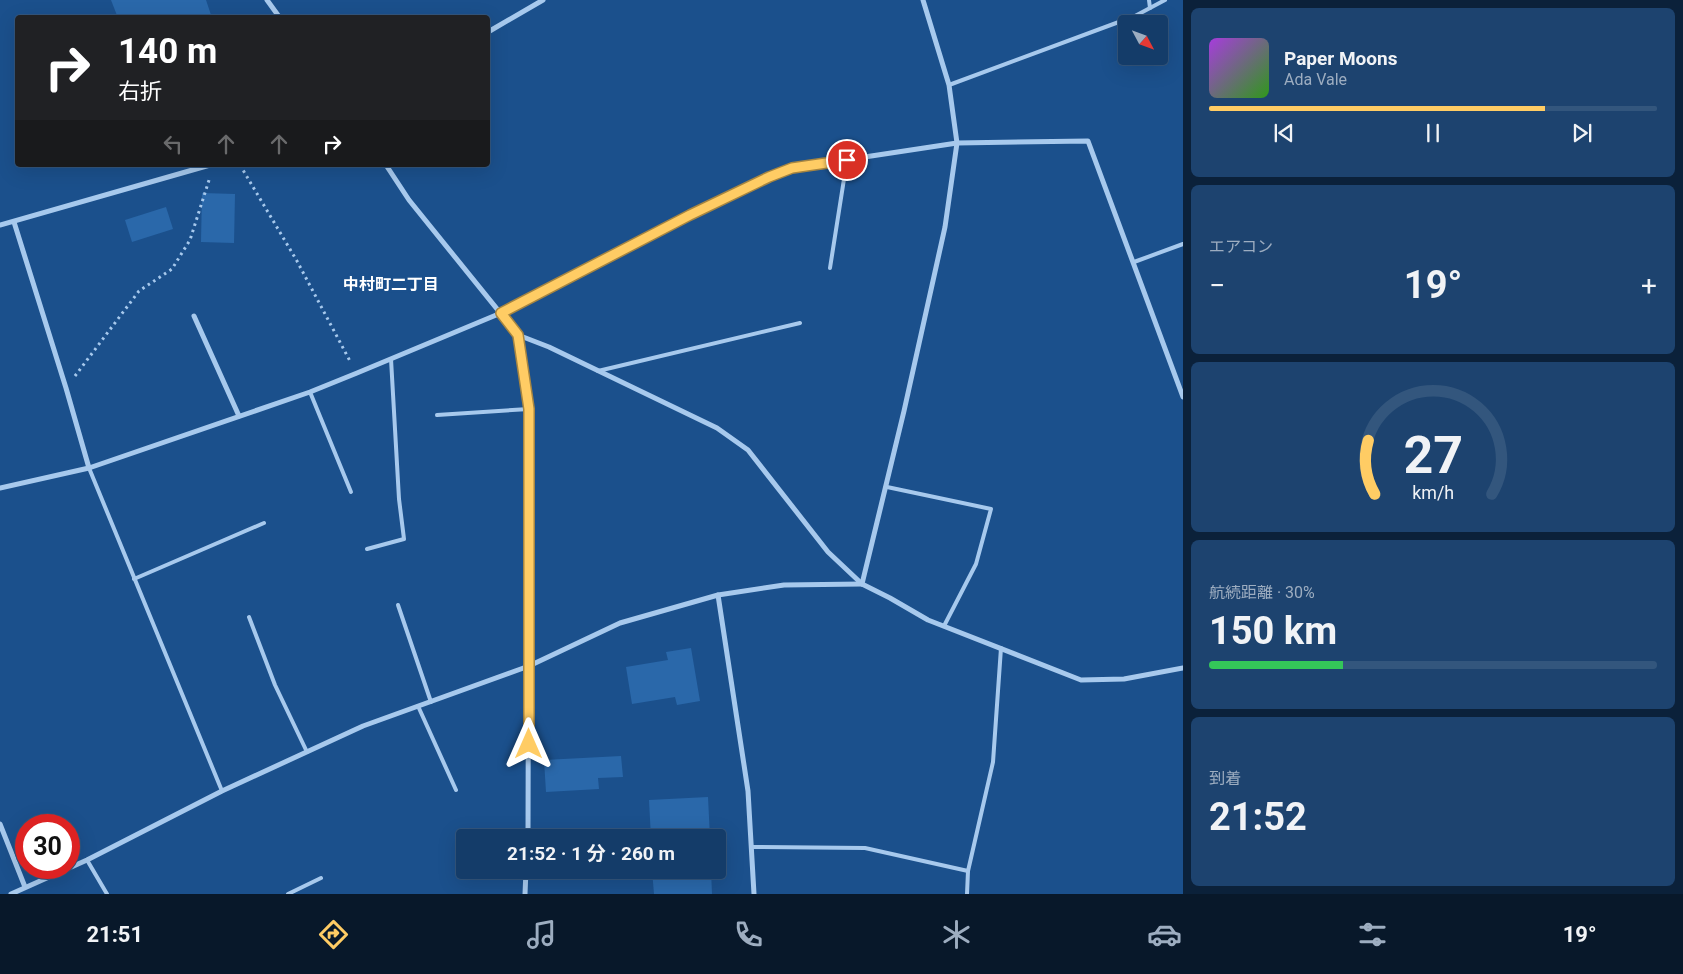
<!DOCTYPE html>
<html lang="ja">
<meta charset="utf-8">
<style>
body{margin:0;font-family:Roboto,"Noto Sans JP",sans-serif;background:#1d436f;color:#f1f3f6;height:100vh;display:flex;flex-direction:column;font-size:19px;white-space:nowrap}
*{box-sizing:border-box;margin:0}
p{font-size:16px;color:#9dadc0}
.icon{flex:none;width:28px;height:28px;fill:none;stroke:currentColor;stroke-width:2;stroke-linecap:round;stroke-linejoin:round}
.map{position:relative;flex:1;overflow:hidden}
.details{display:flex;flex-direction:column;gap:8px;padding:8px;background:#0b213a;width:500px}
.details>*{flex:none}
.guide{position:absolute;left:15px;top:15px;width:475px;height:152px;border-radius:5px;box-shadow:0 5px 20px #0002,0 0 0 1px #33567d;background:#202124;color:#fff;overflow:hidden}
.needle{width:32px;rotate:131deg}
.fabs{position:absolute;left:1118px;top:15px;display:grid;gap:10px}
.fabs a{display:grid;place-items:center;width:50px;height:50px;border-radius:5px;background:#143c69;box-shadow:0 5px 20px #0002,0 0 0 1px #33567d;font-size:25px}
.speed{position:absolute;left:15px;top:814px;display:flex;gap:10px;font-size:25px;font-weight:700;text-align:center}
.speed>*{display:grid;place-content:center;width:65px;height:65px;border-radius:50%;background:#143c69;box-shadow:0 5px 20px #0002,0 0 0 1px #33567d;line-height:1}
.speed .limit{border:8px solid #d22;background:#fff;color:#111}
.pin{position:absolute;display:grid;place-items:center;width:42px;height:42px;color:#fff;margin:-21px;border:2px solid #fff;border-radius:50%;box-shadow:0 1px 5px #0007}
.me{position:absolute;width:55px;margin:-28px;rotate:0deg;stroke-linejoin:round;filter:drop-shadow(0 0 4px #0008)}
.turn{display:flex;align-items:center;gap:18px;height:105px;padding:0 20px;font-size:22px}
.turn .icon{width:65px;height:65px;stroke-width:2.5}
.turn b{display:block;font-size:35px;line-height:42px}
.lanes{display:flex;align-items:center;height:48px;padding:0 20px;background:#0003;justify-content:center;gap:25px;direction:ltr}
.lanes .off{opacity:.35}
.big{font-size:38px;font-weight:700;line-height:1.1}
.details .tile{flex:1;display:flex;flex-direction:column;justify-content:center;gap:8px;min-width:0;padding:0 18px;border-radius:8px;background:#1d436f}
.details .dial{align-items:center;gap:0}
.dial svg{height:130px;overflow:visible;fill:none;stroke:#33567d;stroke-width:7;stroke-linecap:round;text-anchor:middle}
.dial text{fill:#f1f3f6;stroke:none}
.song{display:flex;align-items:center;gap:15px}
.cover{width:60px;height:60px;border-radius:8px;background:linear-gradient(135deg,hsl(280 70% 55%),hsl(110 70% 35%))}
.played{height:5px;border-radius:2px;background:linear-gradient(90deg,#ffcc64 75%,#33567d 75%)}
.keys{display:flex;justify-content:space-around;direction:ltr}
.heat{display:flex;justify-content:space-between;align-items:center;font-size:28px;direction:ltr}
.charge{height:8px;border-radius:4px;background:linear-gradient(90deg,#34c759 30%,#33567d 0)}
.trip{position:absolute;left:456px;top:829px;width:270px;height:50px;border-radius:5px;background:#143c69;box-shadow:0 5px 20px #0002,0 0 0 1px #33567d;font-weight:700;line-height:50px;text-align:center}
.tabs{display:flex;height:80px;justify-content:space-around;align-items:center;background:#08182a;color:#9dadc0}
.tabs .icon{width:35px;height:35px}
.tabs .on{color:#ffcc64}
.tabs b{font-size:22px;color:#f1f3f6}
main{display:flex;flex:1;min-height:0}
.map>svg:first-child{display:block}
.building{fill:#2a68aa}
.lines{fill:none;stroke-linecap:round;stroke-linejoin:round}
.path{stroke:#a7c9ed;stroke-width:3;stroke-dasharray:2.5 4;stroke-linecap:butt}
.service{stroke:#a7c9ed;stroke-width:4}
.minor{stroke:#a7c9ed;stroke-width:5}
.route-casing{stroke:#a68541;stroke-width:12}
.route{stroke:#ffcc64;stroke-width:9}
.labels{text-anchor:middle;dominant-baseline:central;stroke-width:5;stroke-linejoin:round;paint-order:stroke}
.neighbourhood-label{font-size:16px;font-weight:bold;fill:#fff;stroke:#1b508c}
</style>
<main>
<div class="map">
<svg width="1183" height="894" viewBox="0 0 1183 894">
<rect width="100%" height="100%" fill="#1b508c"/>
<g class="building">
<path d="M111,0h95l6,18h-94z"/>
<path d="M202,193l33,1 -1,49 -33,-1z"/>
<path d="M166,207l7,22 -41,13 -7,-22z"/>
<path d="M691,648l9,53 -23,4 -2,-8 -43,7 -6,-37 42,-7 -2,-8z"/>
<path d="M621,756l2,21 -25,1 1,11 -53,3 -2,-32z"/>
<path d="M708,797l2,41h-59l-2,-38z"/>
<path d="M652,870h59l1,24h-58z"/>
</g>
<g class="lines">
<g class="path">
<path d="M240,165l57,96 54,102"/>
<path d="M75,376l64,-85 33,-22 18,-29 20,-63"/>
</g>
<g class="service">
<path d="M1149,0l1,8"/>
<path d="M949,85l186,-69 30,-16"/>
<path d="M1134,262l49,-18"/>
<path d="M830,268l17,-108"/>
<path d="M598,371l202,-48"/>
<path d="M310,392l41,100"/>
<path d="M437,415l92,-6"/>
<path d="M89,468l133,323"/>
<path d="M887,487l104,22 -15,55 -32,62"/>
<path d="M367,549l37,-10 -5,-40 -8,-140"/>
<path d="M134,579l130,-56"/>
<path d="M398,605l33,97"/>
<path d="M249,617l26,68 32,67"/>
<path d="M418,706l38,84"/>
<path d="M752,847l113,1 103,23"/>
<path d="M87,860l20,34"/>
<path d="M288,894l33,-16"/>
<path d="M967,894l1,-23 25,-109 8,-114"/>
</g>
<g class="minor">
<path d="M267,0l13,18"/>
<path d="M488,32l55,-32"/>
<path d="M386,165l23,35 109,135 31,12 168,81 31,22 80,102 34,32 28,14 38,22 153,60 43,-1 59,-11"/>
<path d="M14,222l52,166 23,80"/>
<path d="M0,225l210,-60"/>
<path d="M194,316l45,100"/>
<path d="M518,335l11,74 -1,429"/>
<path d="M0,488l89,-20 221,-76 47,-19 144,-60 189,-98 79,-38 23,-9 165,-25 131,-2 95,256"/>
<path d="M862,584l42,-173 41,-184 12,-84 -8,-58 -26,-85"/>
<path d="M718,595l30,196 6,103"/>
<path d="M0,824l25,63"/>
<path d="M11,894l76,-34 135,-69 141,-65 166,-60 91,-43 98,-28 66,-10 78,-1"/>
<path d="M525,894l1,-24"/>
</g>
</g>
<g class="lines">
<g class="route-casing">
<path id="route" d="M529,744v-335l-11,-74 -17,-22 189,-98 79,-38 23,-9 55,-8"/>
</g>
<use href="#route" class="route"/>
</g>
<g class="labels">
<g class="neighbourhood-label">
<text x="391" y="284">中村町二丁目</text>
</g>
</g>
</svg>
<div class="fabs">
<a><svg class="needle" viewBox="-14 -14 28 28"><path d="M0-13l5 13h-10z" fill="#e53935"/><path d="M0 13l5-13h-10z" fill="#9dadc0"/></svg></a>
</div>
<div class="speed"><div class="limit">30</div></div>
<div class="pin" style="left:847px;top:160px;background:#d93025"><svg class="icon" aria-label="arrive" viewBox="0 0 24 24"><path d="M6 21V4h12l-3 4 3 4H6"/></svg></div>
<svg class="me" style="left:529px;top:744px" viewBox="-20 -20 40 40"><path d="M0-17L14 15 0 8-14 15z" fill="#ffcc64" stroke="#fff" stroke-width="4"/></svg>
<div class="trip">21:52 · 1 分 · 260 m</div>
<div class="guide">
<div class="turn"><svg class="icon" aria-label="right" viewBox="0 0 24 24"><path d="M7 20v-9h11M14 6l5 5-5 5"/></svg><div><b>140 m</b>右折</div></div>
<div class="lanes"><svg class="icon off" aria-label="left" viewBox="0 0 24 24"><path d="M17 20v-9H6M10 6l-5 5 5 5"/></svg><svg class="icon off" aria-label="ahead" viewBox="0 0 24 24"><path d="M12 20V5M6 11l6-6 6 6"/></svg><svg class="icon off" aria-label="ahead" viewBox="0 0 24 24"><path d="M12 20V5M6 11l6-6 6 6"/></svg><svg class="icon" aria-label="right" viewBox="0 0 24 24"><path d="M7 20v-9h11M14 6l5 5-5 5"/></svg></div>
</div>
</div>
<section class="details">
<div class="tile">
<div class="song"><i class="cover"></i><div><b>Paper Moons</b><p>Ada Vale</p></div></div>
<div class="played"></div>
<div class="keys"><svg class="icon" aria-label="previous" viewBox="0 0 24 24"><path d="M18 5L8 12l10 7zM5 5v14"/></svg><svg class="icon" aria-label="pause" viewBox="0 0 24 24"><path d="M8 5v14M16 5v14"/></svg><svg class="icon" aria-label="next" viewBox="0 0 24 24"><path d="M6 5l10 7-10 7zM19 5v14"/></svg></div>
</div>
<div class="tile"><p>エアコン</p>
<div class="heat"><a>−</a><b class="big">19°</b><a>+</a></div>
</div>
<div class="tile dial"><svg viewBox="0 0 100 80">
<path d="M14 69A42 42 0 1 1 86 69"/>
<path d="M14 69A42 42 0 0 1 10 36" stroke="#ffcc64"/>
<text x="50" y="56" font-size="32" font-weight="700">27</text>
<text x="50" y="72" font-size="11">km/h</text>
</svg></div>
<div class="tile"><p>航続距離 · 30%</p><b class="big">150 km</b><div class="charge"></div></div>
<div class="tile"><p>到着</p><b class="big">21:52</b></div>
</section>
</main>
<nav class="tabs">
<b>21:51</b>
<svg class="icon on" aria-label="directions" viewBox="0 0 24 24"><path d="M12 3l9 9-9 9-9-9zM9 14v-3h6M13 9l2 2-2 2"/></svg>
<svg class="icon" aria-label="music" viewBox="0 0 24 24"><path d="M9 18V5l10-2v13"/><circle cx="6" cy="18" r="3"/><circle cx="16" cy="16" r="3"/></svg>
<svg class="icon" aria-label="phone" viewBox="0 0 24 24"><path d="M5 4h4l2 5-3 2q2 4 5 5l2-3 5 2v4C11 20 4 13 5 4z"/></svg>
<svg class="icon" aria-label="climate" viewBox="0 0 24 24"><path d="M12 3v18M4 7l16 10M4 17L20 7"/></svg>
<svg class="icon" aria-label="car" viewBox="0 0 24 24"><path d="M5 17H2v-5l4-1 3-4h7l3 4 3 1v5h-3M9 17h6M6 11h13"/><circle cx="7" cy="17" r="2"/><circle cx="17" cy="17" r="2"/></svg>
<svg class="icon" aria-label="filters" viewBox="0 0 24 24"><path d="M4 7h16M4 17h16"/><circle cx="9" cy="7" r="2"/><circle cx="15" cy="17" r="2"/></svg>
<b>19°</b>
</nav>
